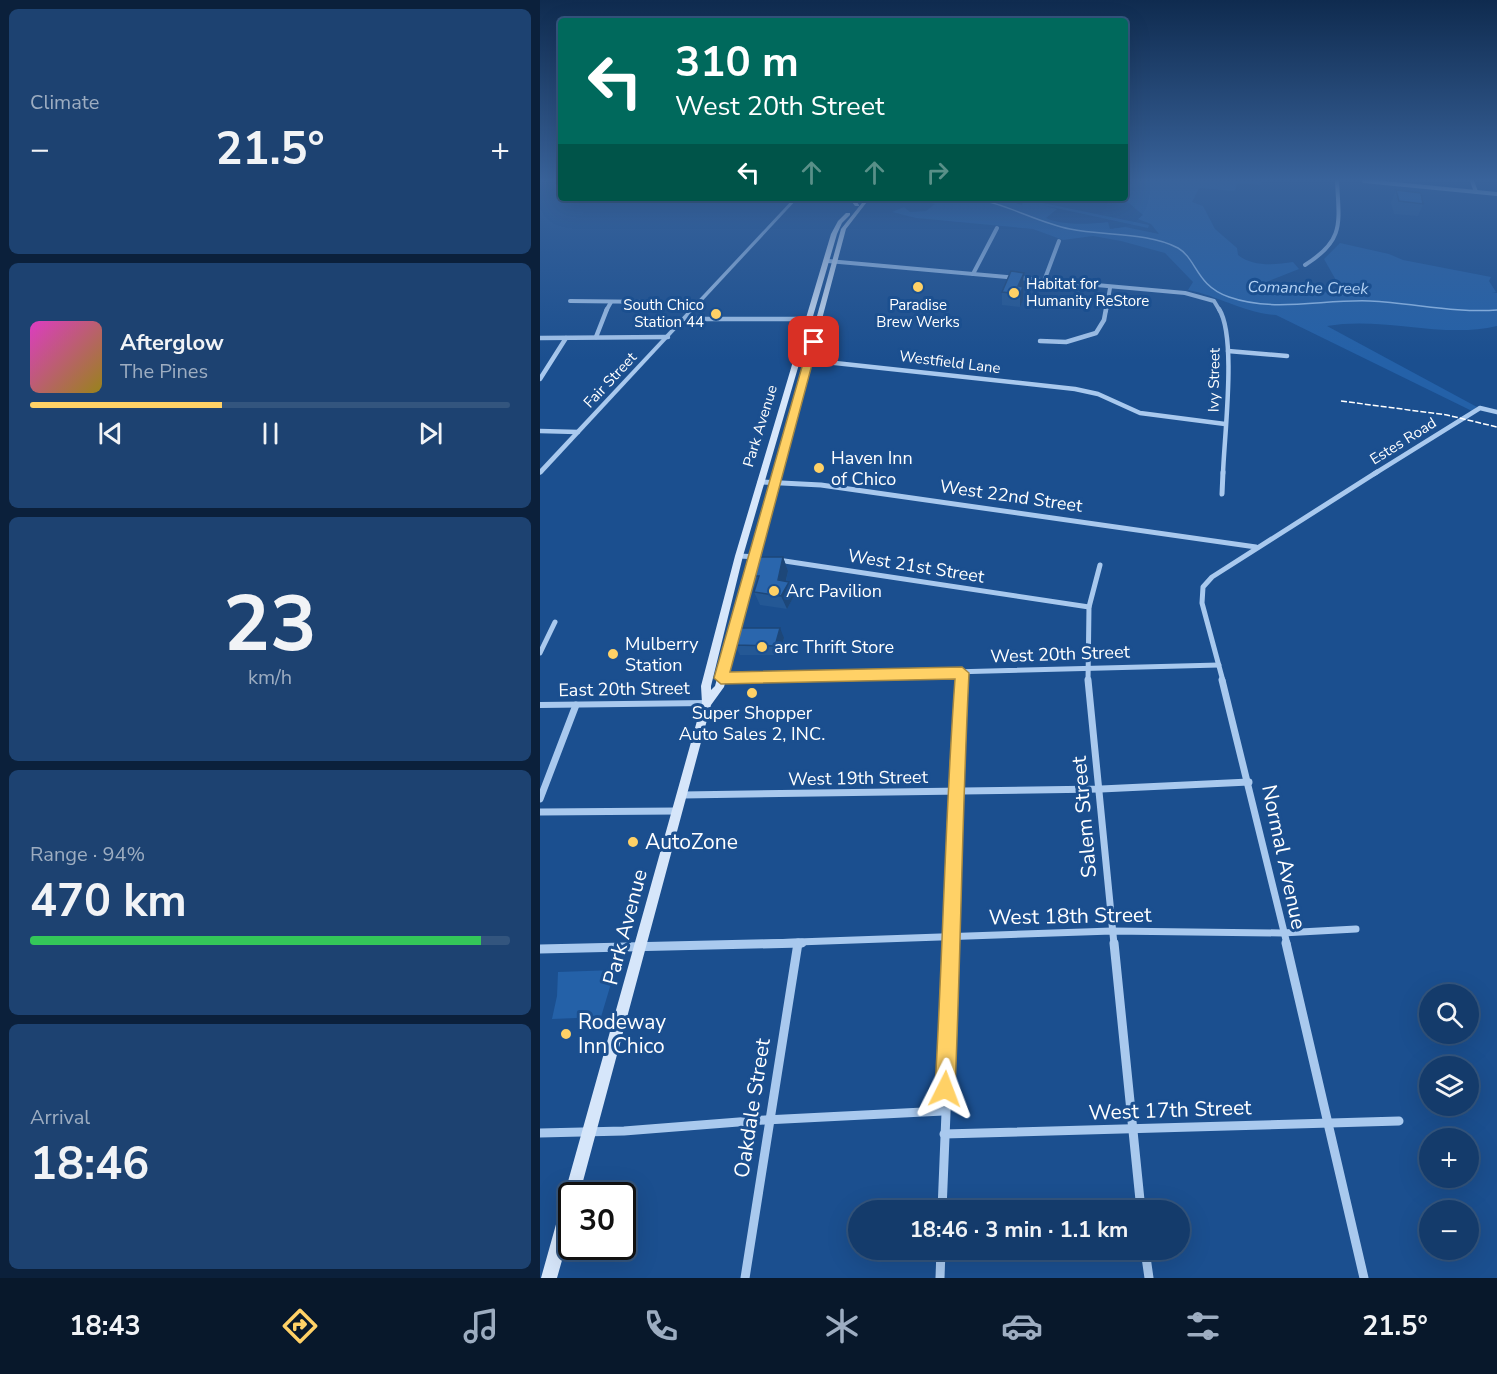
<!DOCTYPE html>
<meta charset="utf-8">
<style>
body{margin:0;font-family:"Nunito Sans",sans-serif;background:#1d4271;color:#f1f3f6;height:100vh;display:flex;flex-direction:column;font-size:22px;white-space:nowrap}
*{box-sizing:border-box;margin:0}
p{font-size:20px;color:#9dadc1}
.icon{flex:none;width:33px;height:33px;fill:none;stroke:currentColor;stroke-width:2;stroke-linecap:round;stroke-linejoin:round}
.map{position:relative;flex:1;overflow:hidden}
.sheet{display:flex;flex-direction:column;gap:9px;padding:9px;background:#0b203b;width:540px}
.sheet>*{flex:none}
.hud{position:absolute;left:18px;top:18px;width:570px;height:183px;border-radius:6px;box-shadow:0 6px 24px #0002,0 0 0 2px #33557e;background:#00695c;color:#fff;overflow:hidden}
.fabs{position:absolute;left:879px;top:984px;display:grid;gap:12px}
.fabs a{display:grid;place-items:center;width:60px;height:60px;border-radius:50%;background:#143b6b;box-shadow:0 6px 24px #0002,0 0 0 2px #33557e;font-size:30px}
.speed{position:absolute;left:18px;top:1182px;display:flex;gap:12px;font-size:30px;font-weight:700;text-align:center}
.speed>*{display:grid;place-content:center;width:78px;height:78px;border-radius:50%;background:#143b6b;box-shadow:0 6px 24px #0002,0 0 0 2px #33557e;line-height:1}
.speed .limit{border:3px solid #111;border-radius:9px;background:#fff;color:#111}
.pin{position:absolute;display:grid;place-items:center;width:51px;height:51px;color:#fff;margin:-26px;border-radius:12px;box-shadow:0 3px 9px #0006}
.me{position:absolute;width:66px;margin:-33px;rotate:3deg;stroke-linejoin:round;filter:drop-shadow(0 0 4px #0008)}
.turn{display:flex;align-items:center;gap:21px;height:126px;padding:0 18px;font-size:27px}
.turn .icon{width:78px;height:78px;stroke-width:2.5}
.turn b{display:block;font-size:42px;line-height:51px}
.lanes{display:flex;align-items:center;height:57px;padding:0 18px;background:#0003;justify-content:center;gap:30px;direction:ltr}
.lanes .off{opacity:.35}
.big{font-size:45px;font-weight:700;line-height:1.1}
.sheet .tile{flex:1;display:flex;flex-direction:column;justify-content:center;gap:9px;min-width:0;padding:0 21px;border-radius:9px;background:#1d4271}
.sheet .dial{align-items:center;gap:0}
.dial b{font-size:78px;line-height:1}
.song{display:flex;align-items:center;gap:18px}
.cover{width:72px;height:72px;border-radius:9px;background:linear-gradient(135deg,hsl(310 70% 55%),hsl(50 70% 35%))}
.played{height:6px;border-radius:3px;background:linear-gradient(90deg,#ffd166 40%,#33557e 40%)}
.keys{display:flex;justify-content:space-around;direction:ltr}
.heat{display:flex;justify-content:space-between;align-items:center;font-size:33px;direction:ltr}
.charge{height:9px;border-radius:4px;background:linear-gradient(90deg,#34c759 94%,#33557e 0)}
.trip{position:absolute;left:308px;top:1200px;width:342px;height:60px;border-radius:30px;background:#143b6b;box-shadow:0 6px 24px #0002,0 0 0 2px #33557e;font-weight:700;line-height:60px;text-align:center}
.menu{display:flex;height:96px;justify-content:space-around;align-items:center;background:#08182b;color:#9dadc1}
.menu .icon{width:42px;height:42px}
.menu .current{color:#ffd166}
.menu b{font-size:27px;color:#f1f3f6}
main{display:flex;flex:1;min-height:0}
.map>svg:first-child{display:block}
.green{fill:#2461a8}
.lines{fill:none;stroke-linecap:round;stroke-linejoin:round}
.stream{stroke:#9cc4f0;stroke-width:1.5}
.minor-far4{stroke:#a9c9ee;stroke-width:4}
.minor-far3{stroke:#a9c9ee;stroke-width:4.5}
.minor-far2{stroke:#a9c9ee;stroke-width:5}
.minor-far1{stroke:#a9c9ee;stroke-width:7}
.minor{stroke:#a9c9ee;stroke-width:9}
.tertiary{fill:#a9c9ee;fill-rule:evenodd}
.secondary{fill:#d6e6fa;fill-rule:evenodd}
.rail{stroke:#fff;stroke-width:1.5;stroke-dasharray:6 2;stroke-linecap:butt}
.wall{fill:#245895}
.shaded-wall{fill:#1d4779}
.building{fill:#2a66ad;stroke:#1d4779;stroke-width:1.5}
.route{fill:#ffd166;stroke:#a68842;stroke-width:1.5}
.poi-dot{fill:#ffd166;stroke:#1b4f8f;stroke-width:2}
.labels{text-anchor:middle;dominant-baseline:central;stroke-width:6;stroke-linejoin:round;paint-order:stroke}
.far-poi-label{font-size:15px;fill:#fff;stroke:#1b4f8f;text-anchor:start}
.far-street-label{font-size:15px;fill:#fff;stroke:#1b4f8f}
.far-water-label{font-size:16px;font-style:italic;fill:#b5d3f5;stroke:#1b4f8f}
.poi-label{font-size:18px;fill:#fff;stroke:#1b4f8f;text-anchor:start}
.street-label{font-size:18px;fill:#fff;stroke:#1b4f8f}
.near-street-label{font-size:21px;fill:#fff;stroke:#1b4f8f}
.near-poi-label{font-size:21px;fill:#fff;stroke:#1b4f8f;text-anchor:start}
</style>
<main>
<section class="sheet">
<div class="tile"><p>Climate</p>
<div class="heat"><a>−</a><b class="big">21.5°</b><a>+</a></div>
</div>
<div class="tile">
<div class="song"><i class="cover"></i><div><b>Afterglow</b><p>The Pines</p></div></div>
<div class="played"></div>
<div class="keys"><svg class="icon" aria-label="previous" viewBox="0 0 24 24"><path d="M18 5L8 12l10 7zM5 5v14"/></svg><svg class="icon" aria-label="pause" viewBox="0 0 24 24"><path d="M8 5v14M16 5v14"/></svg><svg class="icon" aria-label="next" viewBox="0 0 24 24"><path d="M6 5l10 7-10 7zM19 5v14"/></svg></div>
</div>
<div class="tile dial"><b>23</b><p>km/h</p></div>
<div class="tile"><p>Range · 94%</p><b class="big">470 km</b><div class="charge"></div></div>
<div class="tile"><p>Arrival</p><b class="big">18:46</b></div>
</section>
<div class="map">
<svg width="957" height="1278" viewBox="0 0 957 1278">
<rect width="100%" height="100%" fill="#1b4f8f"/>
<g class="green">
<path d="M585,181h136v4l-24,-2 -2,8 -36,-3 -7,14 11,4 12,23 22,19 1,7c15,12 37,10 55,7l6,7 -45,18 12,8 63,-3 12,-3 -17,-30 16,-16 49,11 14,6 88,17 -2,4 7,11h-4l5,1v33c-55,13 -115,-10 -170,0l150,81 -5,4 -196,-96c-32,-2 -57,-19 -88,-25l5,-8 -28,-29 -44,-12 -28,-5 -30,4 -30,-11 -117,-11 -24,-6 12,-5 6,5 16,-1 9,-7 -27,-6h91l23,7 2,-6 125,26 -1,3 -106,-23 15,4 -11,9c17,8 44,6 62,4l2,7 15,-2 34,7 -8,-10 -13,-5 5,-4 -20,-17z"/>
<path d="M75,970l-14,47 -49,2 5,-23 1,-24z"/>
</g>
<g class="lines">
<path class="stream" d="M426,198c38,3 68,24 104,31 33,7 78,3 108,19 19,11 18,38 51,49 46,16 94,2 141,4 43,2 84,12 127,9"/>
<g class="minor-far4">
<path d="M824,181l133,13"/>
<path d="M932,181l4,11"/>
<path d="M288,261l357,32 29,8 6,10"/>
<path d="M765,265c40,-25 34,-42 32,-84"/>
<path d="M433,274l24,-46"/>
<path d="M504,281l15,-40"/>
<path d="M30,301l87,1"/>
<path d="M66,311l5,-9"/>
<path d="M566,311l4,-23"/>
</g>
<g class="minor-far3">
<path d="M679,309c18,28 5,128 4,165"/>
<path d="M144,319h112"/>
<path d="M56,337l11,-28"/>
<path d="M0,338l128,-1"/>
<path d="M500,341l26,1 30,-9 8,-13 2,-11"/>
<path d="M688,351l59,5"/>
<path d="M258,359l277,30 23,5 42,19 85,11"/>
<path d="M0,379l26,-41"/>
<path d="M0,431l38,1"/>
<path d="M834,474l106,-66 17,4"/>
</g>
<g class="minor-far2">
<path d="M220,482l61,3 435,62"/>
<path d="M682,494l1,-22"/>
<path d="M199,556l20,1"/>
<path d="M238,560l311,47"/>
<path d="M0,653l15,-31"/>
<path d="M181,678l498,-13"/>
<path d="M422,681v-8"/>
<path d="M548,681l1,-74 11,-42"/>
<path d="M683,681l-21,-78 1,-16 9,-10 165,-105"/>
</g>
<g class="minor-far1">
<path d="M548,680l26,264"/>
<path d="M682,680l65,264"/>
<path d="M143,795l418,-6 148,-7"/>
<path d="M0,799l36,-94"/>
<path d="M0,812l137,-1"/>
<path d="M199,944l373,-13 170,2 74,-4"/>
<path d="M413,944l9,-264"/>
</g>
<g class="minor">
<path d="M574,943l27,267"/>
<path d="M746,943l78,335"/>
<path d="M0,949l262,-6"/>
<path d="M0,1133l84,-2 141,-11 178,-9"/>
<path d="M404,1134l455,-13"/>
<path d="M402,1210l11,-267"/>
<path d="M605,1250l4,28"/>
<path d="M205,1278l53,-335"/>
<path d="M400,1278l1,-28"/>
</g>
<g class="tertiary">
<path d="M254,198h4l-256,276 -2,1v-6z"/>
<path d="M167,700l3,1 1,2 -1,2 -3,1 -167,2v-6z"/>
</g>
<g class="secondary">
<path d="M309,198h5l5,7v1h-4z"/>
<path d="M326,198h4l-24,31 -122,458 -13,18 -132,491h-7v29l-15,53h-16l161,-575 -1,-17 34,-130 96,-322 7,-13 8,-8h4v2l-8,8 -5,11 -94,322 -32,130v4l4,-4 126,-457z"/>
</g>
<path class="rail" d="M801,401l106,14 50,12"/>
</g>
<g class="wall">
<path d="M856,190l27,14 -5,12 -24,-2 -3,-11z"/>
<path d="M484,286l-1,3v11l-3,7 -18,-2v-13z"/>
<path d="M243,557l5,14 -2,11 8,14 -7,13 -27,-4 -6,-13 1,-3 -5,-13z"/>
<path d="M244,638l-5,17h-39l-5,-10z"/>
</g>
<g class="shaded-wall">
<path d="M484,273l-1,27 -3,7v-13l-2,-8z"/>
<path d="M243,557l5,14 -5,22 6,-11 5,14 -7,13 -6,-13 -3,-16z"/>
<path d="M240,628l4,10 -5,17 -4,-9z"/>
</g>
<g class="building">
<path d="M856,190l25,3 2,11 -24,-3z"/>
<path d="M471,271l13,2 -6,13 5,1 -3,7 -18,-2z"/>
<path d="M214,557h29l-5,23 11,2 -8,14 -27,-4 5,-16h-9z"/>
<path d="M200,628h40l-5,18 -40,-1z"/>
</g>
<linearGradient id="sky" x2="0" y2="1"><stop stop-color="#0f2b4f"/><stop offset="0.5" stop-color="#39639b"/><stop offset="1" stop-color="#39639b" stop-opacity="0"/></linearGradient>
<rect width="957" height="360" fill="url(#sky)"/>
<path class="route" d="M274,340l4,2 -88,330 232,-5 7,6c-7,138 -8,277 -14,416l-3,7 -7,3 -7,-3 -3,-7c8,-137 10,-274 20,-410l-234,5 -7,-6 95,-336z"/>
<g class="poi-dot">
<circle cx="378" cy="287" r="6"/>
<circle cx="474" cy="293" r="6"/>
<circle cx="176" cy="314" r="6"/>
<circle cx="279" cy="468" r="6"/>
<circle cx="234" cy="591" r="6"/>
<circle cx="222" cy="647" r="6"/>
<circle cx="73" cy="654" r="6"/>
<circle cx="212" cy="693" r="6"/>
<circle cx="93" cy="842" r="6"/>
<circle cx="26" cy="1034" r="6"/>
</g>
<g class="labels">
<g class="far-poi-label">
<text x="486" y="284">Habitat for<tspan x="486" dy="17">Humanity ReStore</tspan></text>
<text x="164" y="305" text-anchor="end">South Chico<tspan x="164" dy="17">Station 44</tspan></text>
<text x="378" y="305" text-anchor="middle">Paradise<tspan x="378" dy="17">Brew Werks</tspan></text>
</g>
<g class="far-street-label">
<text transform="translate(410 362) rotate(7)">Westfield Lane</text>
<text transform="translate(70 380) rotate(-47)">Fair Street</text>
<text transform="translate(674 380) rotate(-89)">Ivy Street</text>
<text transform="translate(220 426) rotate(-73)">Park Avenue</text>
<text transform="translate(863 441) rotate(-32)">Estes Road</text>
</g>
<g class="far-water-label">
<text transform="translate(768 288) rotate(1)">Comanche Creek</text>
</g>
<g class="poi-label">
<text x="291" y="458">Haven Inn<tspan x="291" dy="21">of Chico</tspan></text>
<text x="246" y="591">Arc Pavilion</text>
<text x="85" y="644">Mulberry<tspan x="85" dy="21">Station</tspan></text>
<text x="234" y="647">arc Thrift Store</text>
<text x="212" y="713" text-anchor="middle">Super Shopper<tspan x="212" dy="21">Auto Sales 2, INC.</tspan></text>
</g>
<g class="street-label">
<text transform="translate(471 496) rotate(8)">West 22nd Street</text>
<text transform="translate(376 566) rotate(9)">West 21st Street</text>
<text transform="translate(520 654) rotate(-2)">West 20th Street</text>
<text transform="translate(84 689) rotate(-1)">East 20th Street</text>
<text transform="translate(318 778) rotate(-1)">West 19th Street</text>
</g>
<g class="near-street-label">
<text transform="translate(544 817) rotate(-95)">Salem Street</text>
<text transform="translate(744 857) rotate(78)">Normal Avenue</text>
<text transform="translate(530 916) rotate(-1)">West 18th Street</text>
<text transform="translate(85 927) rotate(-75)">Park Avenue</text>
<text transform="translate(212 1108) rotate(-81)">Oakdale Street</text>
<text transform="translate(630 1110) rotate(-2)">West 17th Street</text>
</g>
<g class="near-poi-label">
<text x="105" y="842">AutoZone</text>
<text x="38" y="1022">Rodeway<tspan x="38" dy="24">Inn Chico</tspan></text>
</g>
</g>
</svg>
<div class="fabs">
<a><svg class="icon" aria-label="search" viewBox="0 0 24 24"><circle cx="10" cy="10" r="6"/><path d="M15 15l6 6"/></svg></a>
<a><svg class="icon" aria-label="layers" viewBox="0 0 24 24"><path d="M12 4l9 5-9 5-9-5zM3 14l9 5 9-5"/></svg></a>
<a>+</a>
<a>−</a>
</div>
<div class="speed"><div class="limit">30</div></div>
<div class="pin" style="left:274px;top:342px;background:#d93025"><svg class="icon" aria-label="arrive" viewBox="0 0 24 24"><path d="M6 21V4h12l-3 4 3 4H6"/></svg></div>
<svg class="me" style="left:405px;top:1089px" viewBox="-20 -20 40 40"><path d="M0-17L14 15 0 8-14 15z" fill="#ffd166" stroke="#fff" stroke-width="4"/></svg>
<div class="trip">18:46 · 3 min · 1.1 km</div>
<div class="hud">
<div class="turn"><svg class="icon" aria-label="left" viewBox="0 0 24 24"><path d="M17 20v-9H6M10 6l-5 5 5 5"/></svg><div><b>310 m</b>West 20th Street</div></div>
<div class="lanes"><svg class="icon" aria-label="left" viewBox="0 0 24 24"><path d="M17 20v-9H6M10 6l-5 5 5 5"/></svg><svg class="icon off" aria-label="ahead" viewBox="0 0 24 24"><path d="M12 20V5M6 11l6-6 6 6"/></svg><svg class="icon off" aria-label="ahead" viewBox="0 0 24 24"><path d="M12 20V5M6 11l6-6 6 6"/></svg><svg class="icon off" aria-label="right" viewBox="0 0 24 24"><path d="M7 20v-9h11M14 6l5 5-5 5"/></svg></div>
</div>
</div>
</main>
<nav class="menu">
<b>18:43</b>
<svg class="icon current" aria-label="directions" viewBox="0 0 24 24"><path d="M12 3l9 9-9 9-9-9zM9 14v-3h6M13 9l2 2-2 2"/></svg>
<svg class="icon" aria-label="music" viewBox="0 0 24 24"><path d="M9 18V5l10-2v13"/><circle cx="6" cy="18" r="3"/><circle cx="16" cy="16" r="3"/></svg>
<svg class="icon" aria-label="phone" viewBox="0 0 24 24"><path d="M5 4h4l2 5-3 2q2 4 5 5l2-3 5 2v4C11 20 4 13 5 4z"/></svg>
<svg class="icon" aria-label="climate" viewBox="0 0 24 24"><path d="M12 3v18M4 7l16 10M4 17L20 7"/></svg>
<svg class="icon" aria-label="car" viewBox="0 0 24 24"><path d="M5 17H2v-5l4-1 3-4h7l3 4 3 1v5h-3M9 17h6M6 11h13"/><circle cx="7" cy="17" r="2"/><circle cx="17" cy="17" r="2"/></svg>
<svg class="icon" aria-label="filters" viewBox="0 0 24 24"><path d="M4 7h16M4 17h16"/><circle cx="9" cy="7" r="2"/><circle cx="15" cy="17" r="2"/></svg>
<b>21.5°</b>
</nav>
